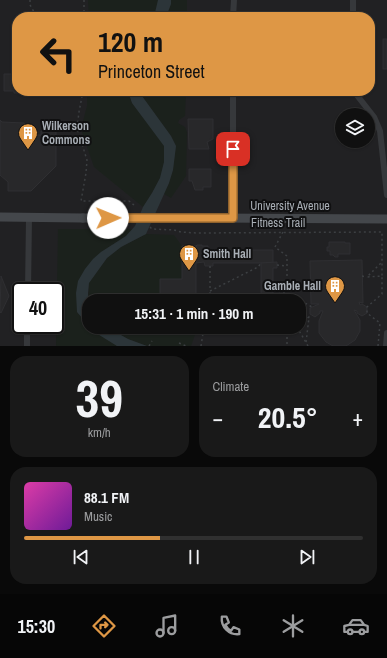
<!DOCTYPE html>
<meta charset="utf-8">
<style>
body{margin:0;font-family:"Archivo Narrow",sans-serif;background:#191919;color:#f1f3f6;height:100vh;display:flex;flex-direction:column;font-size:15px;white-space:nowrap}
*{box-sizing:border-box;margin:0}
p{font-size:13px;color:#9c9d9f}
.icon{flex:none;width:22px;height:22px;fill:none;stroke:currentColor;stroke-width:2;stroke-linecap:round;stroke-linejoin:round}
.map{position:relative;height:346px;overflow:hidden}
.details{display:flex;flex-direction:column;gap:10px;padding:10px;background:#090909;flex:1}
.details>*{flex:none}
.hud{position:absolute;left:12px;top:12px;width:363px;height:84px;border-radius:16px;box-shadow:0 1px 3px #0004,0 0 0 1px #303030;background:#de9745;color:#111;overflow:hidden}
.controls{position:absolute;left:335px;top:108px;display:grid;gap:8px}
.controls a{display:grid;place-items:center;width:40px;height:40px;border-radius:50%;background:#101010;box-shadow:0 1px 3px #0004,0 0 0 1px #303030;font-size:20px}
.speed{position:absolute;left:12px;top:282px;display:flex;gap:8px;font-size:20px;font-weight:700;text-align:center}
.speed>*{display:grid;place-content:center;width:52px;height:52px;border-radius:50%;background:#101010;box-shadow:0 1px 3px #0004,0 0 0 1px #303030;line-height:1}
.speed .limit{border:2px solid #111;border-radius:6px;background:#fff;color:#111}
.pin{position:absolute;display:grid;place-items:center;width:34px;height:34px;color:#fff;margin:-17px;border-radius:8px;box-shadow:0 2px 6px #0006}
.me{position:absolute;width:44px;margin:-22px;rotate:89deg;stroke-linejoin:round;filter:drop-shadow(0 0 3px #0008)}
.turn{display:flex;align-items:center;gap:14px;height:84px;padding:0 20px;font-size:18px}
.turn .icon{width:52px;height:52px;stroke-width:2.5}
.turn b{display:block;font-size:28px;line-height:34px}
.big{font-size:30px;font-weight:700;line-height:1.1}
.details .tile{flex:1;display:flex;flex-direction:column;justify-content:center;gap:6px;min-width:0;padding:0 14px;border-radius:16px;background:#191919}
.details .dial{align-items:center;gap:0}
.dial b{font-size:52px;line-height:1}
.song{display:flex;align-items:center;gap:12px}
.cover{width:48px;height:48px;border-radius:6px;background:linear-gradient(135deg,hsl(320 70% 55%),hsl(280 70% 35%))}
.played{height:4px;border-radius:2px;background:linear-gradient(90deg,#de9745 40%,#303030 40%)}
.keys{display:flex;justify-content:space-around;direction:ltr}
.heat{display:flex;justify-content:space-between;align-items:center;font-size:22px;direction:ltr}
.details .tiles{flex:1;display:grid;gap:10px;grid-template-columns:1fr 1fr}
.tile:last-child{grid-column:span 2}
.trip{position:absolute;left:82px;top:294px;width:224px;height:40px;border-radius:16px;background:#101010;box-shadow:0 1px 3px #0004,0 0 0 1px #303030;font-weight:700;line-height:40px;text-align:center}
.dock{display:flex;height:64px;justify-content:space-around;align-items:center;background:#060606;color:#9c9d9f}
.dock .icon{width:28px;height:28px}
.dock .active{color:#de9745}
.dock b{font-size:18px;color:#f1f3f6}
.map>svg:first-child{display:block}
.built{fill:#212123;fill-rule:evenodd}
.green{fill:#1b211c}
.water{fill:#2c3539}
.building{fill:#28282a;stroke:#2f2f32}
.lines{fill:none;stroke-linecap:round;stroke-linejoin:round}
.path{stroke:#3c3f42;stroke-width:1.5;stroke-dasharray:2 3;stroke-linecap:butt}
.street{stroke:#36383b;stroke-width:6}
.secondary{stroke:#44474b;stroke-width:9}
.secondary-bridge{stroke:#44474b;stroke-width:9}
.route-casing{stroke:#90622d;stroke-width:10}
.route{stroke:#de9745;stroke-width:7}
.labels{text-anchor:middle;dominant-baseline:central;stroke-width:4;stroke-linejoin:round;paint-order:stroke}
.poi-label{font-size:12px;font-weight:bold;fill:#a8aeb5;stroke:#101011;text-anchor:start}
.street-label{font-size:12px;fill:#a8aeb5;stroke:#101011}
</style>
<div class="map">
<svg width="387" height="346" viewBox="0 0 387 346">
<rect width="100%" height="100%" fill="#151516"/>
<path class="built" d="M0,0h387v346h-387zM17,17h353v74h-353zM342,115h26v26h-26zM21,291h34v34h-34zM89,301h210v26h-210z"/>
<g class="green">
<path d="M88,0h70v2l-4,15h-65z"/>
<path d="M171,0h16v17h-21l5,-13z"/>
<path d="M87,91h41l4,12 33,43 -1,16 -4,16 -8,15 -9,14 -49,-40 -13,-38 6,-23z"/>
<path d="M142,91h44l-1,25 -6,4 -1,3 7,4 2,5 -1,44 -15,22 -7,-4 5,-11 4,-13 3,-24 -5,-10 -29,-40z"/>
<path d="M58,229h74l-6,7 -25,16 -24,60 12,15 28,19h-61z"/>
<path d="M146,234l28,1 8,11v33h-22v20l23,1v1h-94v9l-1,-4 1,-23 18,-25 14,-11z"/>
<path d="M105,327h78v5h13l-5,14h-44l-19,-7z"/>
</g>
<g class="water">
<path d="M158,0h13v4l-5,13h-12z"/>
<path d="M128,91h14v5l29,40 5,10 -3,24 -4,13 -23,51 -25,13 -14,11 -18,25 -1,10 1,33 -12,-14 -1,-19 2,-12 7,-12 8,-10 8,-7 25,-16 9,-10 8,-19 9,-14 8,-15 4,-16v-16l-32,-43z"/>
<path d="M90,327h17l21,12 19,7h-30l-21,-13z"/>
</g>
<g class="building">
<rect x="383" y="39" width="4" height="30"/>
<path d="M13,71h4v20h23v2h-26v-2h-10v-17h9z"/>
<path d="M188,119h25v20l-6,3 2,7h-20z"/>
<path d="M0,120l2,2 22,1 13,12h4v-4h15v35l-25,25h-23v-9l-8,-7z"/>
<path d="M189,169h22v18h-8v3h-8l-3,-9h-3z"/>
<path d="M329,242h16v1h5v11h-12v3h-3l-2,-2h-3v-4h-3v-4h2z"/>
<path d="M197,245h5v1h6v4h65v13h-60v3h-8l-1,-4 -8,1v-17z"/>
<path d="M182,246h14v55l-36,-1v-21h22z"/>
<path d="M362,260l1,43 -4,-1 1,3 2,-1 5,3v6l-5,3 -5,-3v-2l-3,-1 6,10v11l-5,9 -9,6h-13l-7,-4 -7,-9v-12l4,-10h-3v2l-5,4 -5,-3v-6l9,-4h-8l-1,-43z"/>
<path d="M277,262v6h-4v33h-65v-2h53v-36z"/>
<path d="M1,276l8,20 -8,17 -1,-1z"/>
<rect x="183" y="327" width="13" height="5"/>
</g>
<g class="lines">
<g class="path">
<path d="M30,0v5l7,12"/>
<path d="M84,0v17"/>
<path d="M83,91l-4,21 -2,16 10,32 -1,13 -5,28h48l5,4"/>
<path d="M150,227l2,2 22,1 7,2 15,1 186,-1v30l-15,15 15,-1v-14"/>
<path d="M283,232l-8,15 12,9v45"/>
<path d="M277,265l9,1"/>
<path d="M210,266v25l48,-24 3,-4"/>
<path d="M362,276l5,1"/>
<path d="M273,294l14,-1 25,14"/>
<path d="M204,301v-4l6,-4v-2"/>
<path d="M299,323l10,-6 -3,26"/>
<path d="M287,327v19"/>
<path d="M297,327l11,19"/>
<path d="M179,343l7,3"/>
<path d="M149,346l3,-5"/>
<path d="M201,346l3,-19"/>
<path d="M378,346l2,-23 -13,-10v-6l15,-13v-18"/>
</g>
<g class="street">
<path d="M353,0v17"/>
<path d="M233,17l1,-17"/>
<path d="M355,91l1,3 18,23 6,14 7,64"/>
<path d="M233,218v-127"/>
<path d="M28,291l1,-73"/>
<path d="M27,346v-21"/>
<path d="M386,346l1,-13"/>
</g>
<g class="secondary">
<path d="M0,217l83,1"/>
<path d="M215,218l172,1"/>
</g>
<path class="secondary-bridge" d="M83,218h132"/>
</g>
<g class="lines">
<g class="route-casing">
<path id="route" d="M108,218h125v-69"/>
</g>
<use href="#route" class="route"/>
</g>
<defs>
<g id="building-pin" transform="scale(1)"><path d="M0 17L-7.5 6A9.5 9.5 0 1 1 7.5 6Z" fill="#de9745" stroke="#101011"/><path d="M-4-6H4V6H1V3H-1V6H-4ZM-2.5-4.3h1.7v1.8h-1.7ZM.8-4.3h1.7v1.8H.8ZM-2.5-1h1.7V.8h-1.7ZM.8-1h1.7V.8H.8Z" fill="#fff"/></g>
</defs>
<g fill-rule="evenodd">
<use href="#building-pin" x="28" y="133"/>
<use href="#building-pin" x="189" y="254"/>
<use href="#building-pin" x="335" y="286"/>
</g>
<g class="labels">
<g class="poi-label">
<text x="42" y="126">Wilkerson<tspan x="42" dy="14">Commons</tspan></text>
<text x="203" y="254">Smith Hall</text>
<text x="321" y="286" text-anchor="end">Gamble Hall</text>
</g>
<g class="street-label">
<text x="290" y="206">University Avenue</text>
<text x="278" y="223">Fitness Trail</text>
</g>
</g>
</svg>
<div class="controls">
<a><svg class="icon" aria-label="layers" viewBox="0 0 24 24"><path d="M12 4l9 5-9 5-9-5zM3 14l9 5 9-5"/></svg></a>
</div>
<div class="speed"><div class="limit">40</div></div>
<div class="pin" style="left:233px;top:149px;background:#d93025"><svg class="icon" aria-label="arrive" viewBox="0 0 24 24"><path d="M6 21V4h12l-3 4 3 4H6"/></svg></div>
<svg class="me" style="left:108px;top:218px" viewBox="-20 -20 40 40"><circle r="19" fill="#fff"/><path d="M0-13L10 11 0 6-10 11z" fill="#de9745"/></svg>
<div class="trip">15:31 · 1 min · 190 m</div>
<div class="hud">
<div class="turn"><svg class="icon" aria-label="left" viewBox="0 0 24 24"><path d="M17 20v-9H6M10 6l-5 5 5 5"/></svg><div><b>120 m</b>Princeton Street</div></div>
</div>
</div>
<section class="details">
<div class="tiles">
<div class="tile dial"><b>39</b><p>km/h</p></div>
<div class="tile"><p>Climate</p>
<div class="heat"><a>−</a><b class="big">20.5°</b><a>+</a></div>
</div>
<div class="tile">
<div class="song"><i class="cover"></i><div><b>88.1 FM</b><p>Music</p></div></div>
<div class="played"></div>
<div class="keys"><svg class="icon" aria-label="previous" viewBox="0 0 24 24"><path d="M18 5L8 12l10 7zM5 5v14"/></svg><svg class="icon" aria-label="pause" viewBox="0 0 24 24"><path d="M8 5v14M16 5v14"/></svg><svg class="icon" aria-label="next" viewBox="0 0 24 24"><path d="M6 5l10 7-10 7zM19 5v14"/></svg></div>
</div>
</div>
</section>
<nav class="dock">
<b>15:30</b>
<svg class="icon active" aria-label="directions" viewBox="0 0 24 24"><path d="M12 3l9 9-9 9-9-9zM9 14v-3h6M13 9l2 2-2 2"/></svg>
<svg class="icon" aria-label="music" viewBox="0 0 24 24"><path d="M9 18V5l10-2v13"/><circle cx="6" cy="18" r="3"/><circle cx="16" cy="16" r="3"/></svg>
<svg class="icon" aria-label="phone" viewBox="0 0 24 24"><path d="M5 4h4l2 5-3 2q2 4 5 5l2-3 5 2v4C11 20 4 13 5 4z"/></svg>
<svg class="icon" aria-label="climate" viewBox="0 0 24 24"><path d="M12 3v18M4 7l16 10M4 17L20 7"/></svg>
<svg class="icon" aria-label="car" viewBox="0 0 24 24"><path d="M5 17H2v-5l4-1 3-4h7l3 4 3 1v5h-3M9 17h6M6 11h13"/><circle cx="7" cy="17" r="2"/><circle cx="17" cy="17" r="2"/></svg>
</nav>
